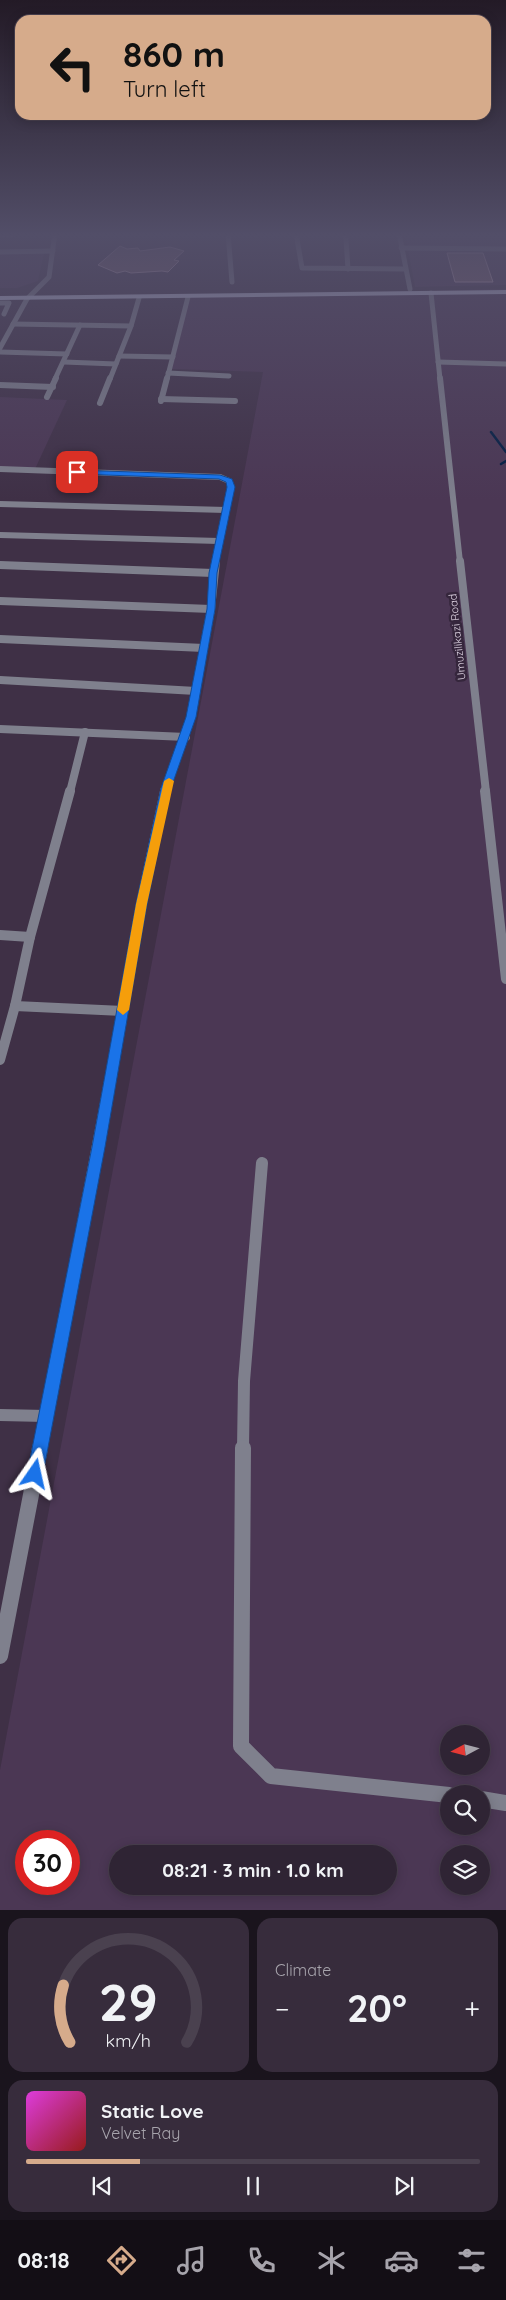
<!DOCTYPE html>
<meta charset="utf-8">
<style>
body{margin:0;font-family:Quicksand,sans-serif;background:#372c3c;color:#f1f3f6;height:100vh;display:flex;flex-direction:column;font-size:19px;white-space:nowrap}
*{box-sizing:border-box;margin:0}
p{font-size:16px;color:#a7a4ac}
.icon{flex:none;width:28px;height:28px;fill:none;stroke:currentColor;stroke-width:2;stroke-linecap:round;stroke-linejoin:round}
.map{position:relative;height:1910px;overflow:hidden}
.side{display:flex;flex-direction:column;gap:8px;padding:8px;background:#1a141d;flex:1}
.side>*{flex:none}
.guide{position:absolute;left:15px;top:15px;width:476px;height:105px;border-radius:15px;box-shadow:0 2px 12px #0003,0 0 0 1px #4a414f;background:#d6ab8b;color:#111;overflow:hidden}
.needle{width:32px;rotate:263deg}
.buttons{position:absolute;left:440px;top:1725px;display:grid;gap:10px}
.buttons a{display:grid;place-items:center;width:50px;height:50px;border-radius:50%;background:#2f2434;box-shadow:0 2px 12px #0003,0 0 0 1px #4a414f;font-size:25px}
.speed{position:absolute;left:15px;top:1830px;display:flex;gap:10px;font-size:25px;font-weight:700;text-align:center}
.speed>*{display:grid;place-content:center;width:65px;height:65px;border-radius:50%;background:#2f2434;box-shadow:0 2px 12px #0003,0 0 0 1px #4a414f;line-height:1}
.speed .limit{border:8px solid #d22;background:#fff;color:#111}
.pin{position:absolute;display:grid;place-items:center;width:42px;height:42px;color:#fff;margin:-21px;border-radius:10px;box-shadow:0 2px 8px #0006}
.me{position:absolute;width:55px;margin:-28px;rotate:11deg;stroke-linejoin:round;filter:drop-shadow(0 0 4px #0008)}
.turn{display:flex;align-items:center;gap:18px;height:105px;padding:0 25px;font-size:22px}
.turn .icon{width:65px;height:65px;stroke-width:2.5}
.turn b{display:block;font-size:35px;line-height:42px}
.big{font-size:38px;font-weight:700;line-height:1.1}
.side .tile{flex:1;display:flex;flex-direction:column;justify-content:center;gap:8px;min-width:0;padding:0 18px;border-radius:15px;background:#372c3c}
.side .dial{align-items:center;gap:0}
.dial svg{height:130px;overflow:visible;fill:none;stroke:#4a414f;stroke-width:7;stroke-linecap:round;text-anchor:middle}
.dial text{fill:#f1f3f6;stroke:none}
.song{display:flex;align-items:center;gap:15px}
.cover{width:60px;height:60px;border-radius:8px;background:linear-gradient(135deg,hsl(300 70% 55%),hsl(0 70% 35%))}
.played{height:5px;border-radius:2px;background:linear-gradient(90deg,#d6ab8b 25%,#4a414f 25%)}
.keys{display:flex;justify-content:space-around;direction:ltr}
.heat{display:flex;justify-content:space-between;align-items:center;font-size:28px;direction:ltr}
.side .tiles{flex:1;display:grid;gap:8px;grid-template-columns:1fr 1fr}
.tile:last-child{grid-column:span 2}
.trip{position:absolute;left:109px;top:1845px;width:288px;height:50px;border-radius:25px;background:#2f2434;box-shadow:0 2px 12px #0003,0 0 0 1px #4a414f;font-weight:700;line-height:50px;text-align:center}
.tab-bar{display:flex;height:80px;justify-content:space-around;align-items:center;background:#130e15;color:#a7a4ac}
.tab-bar .icon{width:35px;height:35px}
.tab-bar .selected{color:#d6ab8b}
.tab-bar b{font-size:22px;color:#f1f3f6}
.map>svg:first-child{display:block}
.built{fill:#4b3754;fill-rule:evenodd}
.lines{fill:none;stroke-linecap:round;stroke-linejoin:round}
.stream{stroke:#001d43;stroke-width:2.5}
.building{fill:#7a5e6d;stroke:#c8a8b9}
.minor-far5{stroke:#7f808d;stroke-width:5}
.minor-far4{stroke:#7f808d;stroke-width:6}
.minor-far3{stroke:#7f808d;stroke-width:8}
.minor-far2{stroke:#7f808d;stroke-width:10}
.minor-far1{stroke:#7f808d;stroke-width:12}
.minor{stroke:#7f808d;stroke-width:16}
.primary{fill:#c7c8e3;fill-rule:evenodd}
.route{fill:#1a73e8;stroke:#114b97}
.slow{fill:#f59e0b}
.labels{text-anchor:middle;dominant-baseline:central;stroke-width:5;stroke-linejoin:round;paint-order:stroke}
.far-street-label{font-size:11px;fill:#ded4e3;stroke:#35263c}
</style>
<div class="map">
<svg width="506" height="1910" viewBox="0 0 506 1910">
<rect width="100%" height="100%" fill="#3f3046"/>
<g class="built">
<path d="M405,233h101v52l-91,2z"/>
<path d="M44,253l-6,28 -21,7h-17v-34z"/>
<path d="M506,289v1621h-506v-140l263,-1398 -92,-3 16,-62 -3,-11zM449,1734h32v32h-32zM449,1794h32v32h-32zM26,1841h43v43h-43zM118,1854h270v32h-270zM449,1854h32v32h-32z"/>
<path d="M0,397l67,3 -32,69 -35,-1z"/>
</g>
<g class="lines">
<g class="stream">
<path d="M491,432l15,20"/>
<path d="M501,464l5,-3"/>
</g>
</g>
<g class="building">
<path d="M120,246l7,3 11,-1 2,3 30,-4 14,4 -10,9 5,1 -11,11 -6,-1 -31,2 -6,-2 -8,2 -19,-8z"/>
<path d="M447,253h36l10,29h-38z"/>
</g>
<g class="lines">
<g class="minor-far5">
<path d="M228,233l4,49"/>
<path d="M296,233l6,35 103,1"/>
<path d="M343,233l3,6 2,30"/>
<path d="M399,233l11,56"/>
<path d="M0,234h14"/>
<path d="M401,248l105,1"/>
<path d="M0,252l53,-1"/>
<path d="M431,293l9,86"/>
<path d="M0,303h9l-5,11"/>
<path d="M13,324l118,2"/>
<path d="M0,348l27,-49 22,-22 6,-44"/>
<path d="M0,352l67,2"/>
<path d="M119,356l54,1"/>
<path d="M64,362l52,2"/>
<path d="M438,362l68,2"/>
<path d="M168,373l61,3"/>
<path d="M55,379l25,-54"/>
<path d="M110,379l21,-53 8,-28"/>
<path d="M167,379l21,-82"/>
</g>
<g class="minor-far4">
<path d="M440,378l20,184"/>
<path d="M0,385l53,2"/>
<path d="M47,397l9,-19"/>
<path d="M161,399l74,2"/>
<path d="M161,401l6,-23"/>
<path d="M100,403l10,-25"/>
<path d="M0,469l220,8 9,4 2,6 -16,75"/>
<path d="M0,504l226,6"/>
<path d="M0,535l219,6"/>
</g>
<g class="minor-far3">
<path d="M460,561l26,231"/>
<path d="M0,565l213,8"/>
<path d="M0,601l211,8"/>
<path d="M0,639l204,9"/>
<path d="M0,680l196,11"/>
<path d="M0,729l186,8"/>
<path d="M70,792l15,-60"/>
<path d="M165,792l26,-75 20,-108 5,-48"/>
</g>
<g class="minor-far2">
<path d="M485,791l21,188"/>
<path d="M0,935l30,2"/>
<path d="M15,1006l108,5"/>
<path d="M0,1060l15,-54 15,-69 40,-146"/>
<path d="M109,1083l32,-179 24,-113"/>
</g>
<g class="minor-far1">
<path d="M0,1415l46,1"/>
<path d="M40,1449l70,-367"/>
<path d="M243,1449l1,-68 18,-218"/>
</g>
<g class="minor">
<path d="M243,1448l-2,298 30,30 178,19"/>
<path d="M0,1656l40,-208"/>
<path d="M481,1799l25,4"/>
</g>
<path class="primary" d="M506,290v4l-506,6v-4z"/>
</g>
<linearGradient id="sky" x2="0" y2="1"><stop stop-color="#231a26"/><stop offset="0.47" stop-color="#524e68"/><stop offset="1" stop-color="#524e68" stop-opacity="0"/></linearGradient>
<rect width="506" height="500" fill="url(#sky)"/>
<path class="route" d="M75,470l145,5 12,4 3,8 -18,86 -2,36 -19,108 -25,71 -24,116 -42,243 -62,327 -2,5 -6,3 -6,-3 -2,-5 65,-327 44,-243 25,-116 25,-71 21,-108 2,-36 18,-86 -1,-5 -7,-3 -142,-5 -2,-1z"/>
<path class="slow" d="M169,778l5,3 -27,123 -18,106 -6,5 -6,-5 19,-106 28,-123z"/>
<g class="labels">
<g class="far-street-label">
<text transform="translate(457 637) rotate(-96)">Umuzilikazi Road</text>
</g>
</g>
</svg>
<div class="buttons">
<a><svg class="needle" viewBox="-14 -14 28 28"><path d="M0-13l5 13h-10z" fill="#e53935"/><path d="M0 13l5-13h-10z" fill="#a7a4ac"/></svg></a>
<a><svg class="icon" aria-label="search" viewBox="0 0 24 24"><circle cx="10" cy="10" r="6"/><path d="M15 15l6 6"/></svg></a>
<a><svg class="icon" aria-label="layers" viewBox="0 0 24 24"><path d="M12 4l9 5-9 5-9-5zM3 14l9 5 9-5"/></svg></a>
</div>
<div class="speed"><div class="limit">30</div></div>
<div class="pin" style="left:77px;top:472px;background:#d93025"><svg class="icon" aria-label="arrive" viewBox="0 0 24 24"><path d="M6 21V4h12l-3 4 3 4H6"/></svg></div>
<svg class="me" style="left:35px;top:1474px" viewBox="-20 -20 40 40"><path d="M0-17L14 15 0 8-14 15z" fill="#1a73e8" stroke="#fff" stroke-width="4"/></svg>
<div class="trip">08:21 · 3 min · 1.0 km</div>
<div class="guide">
<div class="turn"><svg class="icon" aria-label="left" viewBox="0 0 24 24"><path d="M17 20v-9H6M10 6l-5 5 5 5"/></svg><div><b>860 m</b>Turn left</div></div>
</div>
</div>
<section class="side">
<div class="tiles">
<div class="tile dial"><svg viewBox="0 0 100 80">
<path d="M14 69A42 42 0 1 1 86 69"/>
<path d="M14 69A42 42 0 0 1 10 34" stroke="#d6ab8b"/>
<text x="50" y="56" font-size="32" font-weight="700">29</text>
<text x="50" y="72" font-size="11">km/h</text>
</svg></div>
<div class="tile"><p>Climate</p>
<div class="heat"><a>−</a><b class="big">20°</b><a>+</a></div>
</div>
<div class="tile">
<div class="song"><i class="cover"></i><div><b>Static Love</b><p>Velvet Ray</p></div></div>
<div class="played"></div>
<div class="keys"><svg class="icon" aria-label="previous" viewBox="0 0 24 24"><path d="M18 5L8 12l10 7zM5 5v14"/></svg><svg class="icon" aria-label="pause" viewBox="0 0 24 24"><path d="M8 5v14M16 5v14"/></svg><svg class="icon" aria-label="next" viewBox="0 0 24 24"><path d="M6 5l10 7-10 7zM19 5v14"/></svg></div>
</div>
</div>
</section>
<nav class="tab-bar">
<b>08:18</b>
<svg class="icon selected" aria-label="directions" viewBox="0 0 24 24"><path d="M12 3l9 9-9 9-9-9zM9 14v-3h6M13 9l2 2-2 2"/></svg>
<svg class="icon" aria-label="music" viewBox="0 0 24 24"><path d="M9 18V5l10-2v13"/><circle cx="6" cy="18" r="3"/><circle cx="16" cy="16" r="3"/></svg>
<svg class="icon" aria-label="phone" viewBox="0 0 24 24"><path d="M5 4h4l2 5-3 2q2 4 5 5l2-3 5 2v4C11 20 4 13 5 4z"/></svg>
<svg class="icon" aria-label="climate" viewBox="0 0 24 24"><path d="M12 3v18M4 7l16 10M4 17L20 7"/></svg>
<svg class="icon" aria-label="car" viewBox="0 0 24 24"><path d="M5 17H2v-5l4-1 3-4h7l3 4 3 1v5h-3M9 17h6M6 11h13"/><circle cx="7" cy="17" r="2"/><circle cx="17" cy="17" r="2"/></svg>
<svg class="icon" aria-label="filters" viewBox="0 0 24 24"><path d="M4 7h16M4 17h16"/><circle cx="9" cy="7" r="2"/><circle cx="15" cy="17" r="2"/></svg>
</nav>
